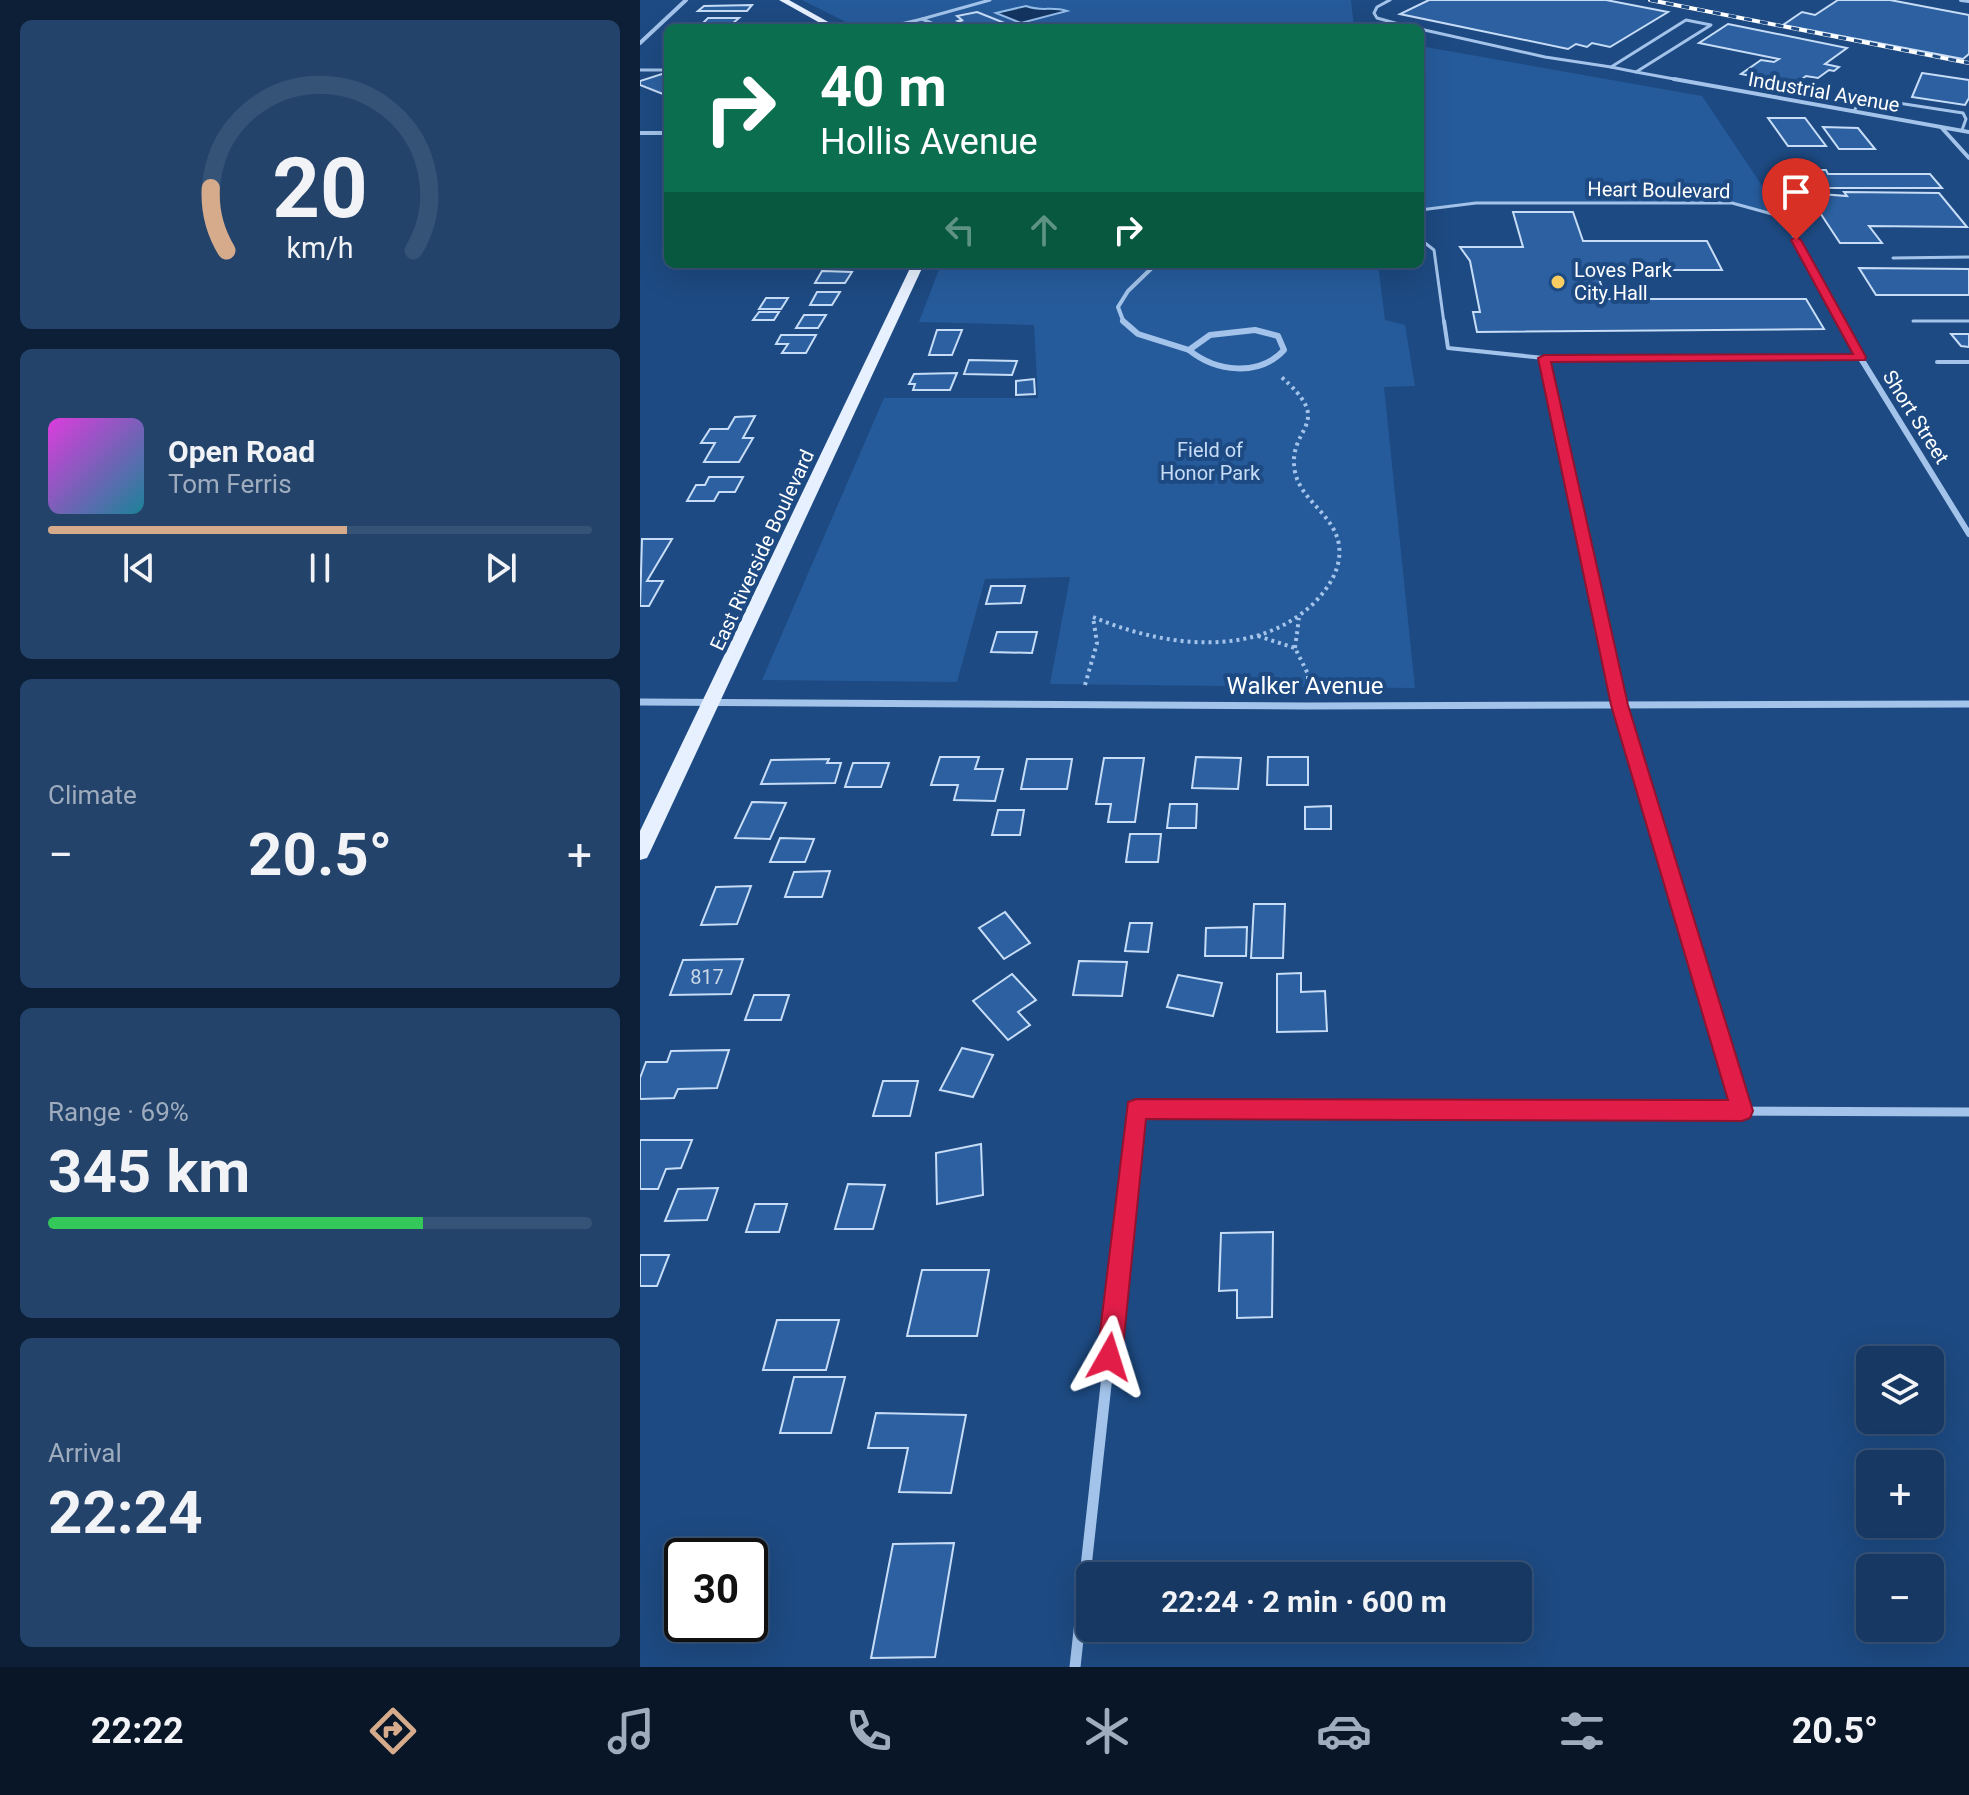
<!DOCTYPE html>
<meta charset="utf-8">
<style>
body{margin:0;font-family:Roboto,sans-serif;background:#23436b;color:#f1f3f6;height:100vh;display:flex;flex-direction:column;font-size:30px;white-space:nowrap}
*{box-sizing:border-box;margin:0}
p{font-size:26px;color:#9eacbe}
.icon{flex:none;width:44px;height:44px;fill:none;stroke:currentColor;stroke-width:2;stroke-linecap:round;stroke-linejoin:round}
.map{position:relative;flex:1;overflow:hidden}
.panel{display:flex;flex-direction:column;gap:20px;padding:20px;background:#0c1f36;width:640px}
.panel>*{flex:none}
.banner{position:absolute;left:24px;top:24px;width:760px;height:244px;border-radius:12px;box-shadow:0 8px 32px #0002,0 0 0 2px #355277;background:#0b6e4f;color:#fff;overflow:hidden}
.buttons{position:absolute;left:1216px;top:1346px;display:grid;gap:16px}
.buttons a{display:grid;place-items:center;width:88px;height:88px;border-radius:12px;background:#163862;box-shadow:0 8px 32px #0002,0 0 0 2px #355277;font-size:40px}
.speed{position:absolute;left:24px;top:1538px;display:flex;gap:16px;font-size:40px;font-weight:700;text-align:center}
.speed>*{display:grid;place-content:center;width:104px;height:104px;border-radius:50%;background:#163862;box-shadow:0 8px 32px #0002,0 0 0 2px #355277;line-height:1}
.speed .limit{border:4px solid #111;border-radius:12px;background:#fff;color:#111}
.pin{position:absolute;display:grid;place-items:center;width:68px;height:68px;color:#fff;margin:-82px -34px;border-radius:50% 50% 50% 0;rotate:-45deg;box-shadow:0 0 8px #0007}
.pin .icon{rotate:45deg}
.me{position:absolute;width:88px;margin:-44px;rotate:6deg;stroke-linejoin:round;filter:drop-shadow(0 0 6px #0008)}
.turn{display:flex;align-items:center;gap:28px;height:168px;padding:0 24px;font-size:36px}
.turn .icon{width:104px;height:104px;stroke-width:2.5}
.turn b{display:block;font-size:56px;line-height:68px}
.lanes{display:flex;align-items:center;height:76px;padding:0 24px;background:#0003;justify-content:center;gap:40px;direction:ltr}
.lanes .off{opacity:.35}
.big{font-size:60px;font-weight:700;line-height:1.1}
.panel .tile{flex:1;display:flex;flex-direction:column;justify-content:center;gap:12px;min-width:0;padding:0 28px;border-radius:12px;background:#23436b}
.panel .dial{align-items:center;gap:0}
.dial svg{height:208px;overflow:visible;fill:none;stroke:#355277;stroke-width:7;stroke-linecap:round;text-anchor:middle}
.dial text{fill:#f1f3f6;stroke:none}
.song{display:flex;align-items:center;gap:24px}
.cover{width:96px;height:96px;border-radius:12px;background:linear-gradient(135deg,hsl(300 70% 55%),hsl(190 70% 35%))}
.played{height:8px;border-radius:4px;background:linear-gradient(90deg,#d6ab8b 55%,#355277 55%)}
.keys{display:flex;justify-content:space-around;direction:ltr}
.heat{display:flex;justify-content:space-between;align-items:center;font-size:44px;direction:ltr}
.charge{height:12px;border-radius:6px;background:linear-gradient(90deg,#34c759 69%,#355277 0)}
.trip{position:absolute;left:436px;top:1562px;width:456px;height:80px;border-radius:12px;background:#163862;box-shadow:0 8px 32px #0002,0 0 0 2px #355277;font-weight:700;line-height:80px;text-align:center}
.menu{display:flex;height:128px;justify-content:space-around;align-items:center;background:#091627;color:#9eacbe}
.menu .icon{width:56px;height:56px}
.menu .selected{color:#d6ab8b}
.menu b{font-size:36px;color:#f1f3f6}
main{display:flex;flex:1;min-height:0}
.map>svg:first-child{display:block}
.green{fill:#265b9b}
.water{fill:#133561;stroke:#96beeb;stroke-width:2}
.building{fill:#2c60a0;stroke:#c7ddf7;stroke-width:2}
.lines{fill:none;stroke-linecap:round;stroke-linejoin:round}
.path{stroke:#a3c3ea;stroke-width:4;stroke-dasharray:3 4;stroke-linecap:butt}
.lane-far1{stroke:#a3c3ea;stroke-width:3}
.lane{stroke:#a3c3ea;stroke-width:4}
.street-far4{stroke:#a3c3ea;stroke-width:4}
.street-far3{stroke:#a3c3ea;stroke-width:6}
.street-far2{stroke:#a3c3ea;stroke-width:7}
.street-far1{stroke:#a3c3ea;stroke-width:9}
.street{stroke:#a3c3ea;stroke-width:11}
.primary{fill:#e6f0fe;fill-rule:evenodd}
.rail-casing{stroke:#fff;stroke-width:4}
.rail{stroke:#1d4a82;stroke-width:3;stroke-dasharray:8;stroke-linecap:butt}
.route{fill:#e11d48;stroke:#92132f;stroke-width:2}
.poi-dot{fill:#f9cd61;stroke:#1d4a82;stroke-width:3}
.labels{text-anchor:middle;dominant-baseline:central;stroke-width:8;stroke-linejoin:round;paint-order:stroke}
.far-street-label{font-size:20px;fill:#fff;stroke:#1d4a82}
.far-poi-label{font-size:20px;fill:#fff;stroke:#1d4a82;text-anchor:start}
.far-park-label{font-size:20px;fill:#c7ddf7;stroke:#1d4a82}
.number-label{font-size:20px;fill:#cad7e7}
.street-label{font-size:24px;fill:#fff;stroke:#1d4a82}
</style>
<main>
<section class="panel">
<div class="tile dial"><svg viewBox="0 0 100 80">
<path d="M14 69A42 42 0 1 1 86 69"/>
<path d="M14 69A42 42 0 0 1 8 45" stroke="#d6ab8b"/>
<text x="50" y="56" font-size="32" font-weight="700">20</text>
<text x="50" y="72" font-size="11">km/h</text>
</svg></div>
<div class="tile">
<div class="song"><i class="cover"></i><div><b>Open Road</b><p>Tom Ferris</p></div></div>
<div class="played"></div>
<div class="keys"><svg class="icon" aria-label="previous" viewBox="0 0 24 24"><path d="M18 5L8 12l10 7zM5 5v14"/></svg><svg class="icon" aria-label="pause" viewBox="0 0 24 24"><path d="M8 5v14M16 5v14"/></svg><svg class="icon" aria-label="next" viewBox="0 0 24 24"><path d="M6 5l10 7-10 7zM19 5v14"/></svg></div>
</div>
<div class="tile"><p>Climate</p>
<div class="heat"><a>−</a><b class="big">20.5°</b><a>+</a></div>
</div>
<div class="tile"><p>Range · 69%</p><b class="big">345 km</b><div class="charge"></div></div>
<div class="tile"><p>Arrival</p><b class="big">22:24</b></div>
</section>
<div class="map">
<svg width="1329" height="1667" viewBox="0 0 1329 1667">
<rect width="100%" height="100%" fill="#1d4a82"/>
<g class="green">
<path d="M162,0h549l3,28h-496z"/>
<path d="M780,46l282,50 81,121 -51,-14h-256l-56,7z"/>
<path d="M301,264h437l7,56 20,5 10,61 -31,1 31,301 -365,-4 20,-107 -85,2 -28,103 -195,-2 122,-282h154l-4,-73 -115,-3z"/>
</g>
<path class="water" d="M386,6c15,6 26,0 41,5l-46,12 -25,-10z"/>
<g class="building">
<path d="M789,0h177l62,12 -58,35 -18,-4 -5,4 -11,-3 -8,5 -168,-35z"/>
<path d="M1198,0h52l79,15v39l-6,5 -180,-34 19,-13 13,3z"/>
<path d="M112,5l-5,6h-49l6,-5z"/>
<path d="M337,12l35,14 7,2h-43l-18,-7 4,-1 -5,-4z"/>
<path d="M68,18h31l-7,6h-30z"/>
<path d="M1088,24l119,24 -22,16 14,3 -5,4 -5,-1 -11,8 -12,-2 -12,9 -53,-11 20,-14 13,2 5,-3 -80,-16z"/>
<path d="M28,72v24l-28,-11v-4z"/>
<path d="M1282,73l47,7v18l-4,7 -53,-8z"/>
<path d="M1128,118h37l21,28h-38z"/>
<path d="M1183,127l35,1 17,21h-36z"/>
<path d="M1156,170h30l2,4h102l12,14h-135z"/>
<path d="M1204,192l95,1 28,34 -98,-1 13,17h-42l-33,-50 40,3z"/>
<path d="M873,212h60l10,29h124l15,29h-126l10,29h200l18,30 -347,3 -4,-20h7l-10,-51 -10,-14h63z"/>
<path d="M1219,268l110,1v26h-93z"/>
<path d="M182,271l30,1 -7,11h-30z"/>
<path d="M177,292h23l-8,13h-22z"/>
<path d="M126,298h22l-7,11h-22z"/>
<path d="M119,312h20l-5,8h-21z"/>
<path d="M164,315h22l-8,13h-22z"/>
<path d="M297,330h25l-10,25h-23z"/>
<path d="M1311,334h18v13l-8,-1z"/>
<path d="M141,335h35l-10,18h-24l6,-9h-12z"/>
<path d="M329,360l48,1 -5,14 -48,-1z"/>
<path d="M317,373l-7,17h-37l2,-6h-6l5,-10z"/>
<path d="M394,379l1,15 -19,1v-14z"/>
<path d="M115,416l-12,22h10l-14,24h-35l11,-19h-14l9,-14h18l7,-12z"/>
<path d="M69,477h34l-8,15h-16l-5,9h-27l9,-16h9z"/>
<path d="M2,539h30l-25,42h16l-14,25h-9z"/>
<path d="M351,586h34l-4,17 -35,1z"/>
<path d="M357,632h40l-5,21 -41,-1z"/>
<path d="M300,757h39l-4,12h28l-8,32 -41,-1 4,-15h-27z"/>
<path d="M556,757l45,1 -3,31 -46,-1z"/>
<path d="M628,757h40v28h-41z"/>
<path d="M464,758h40l-9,64h-27l3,-18h-15z"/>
<path d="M189,759l-2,4h14l-6,20 -74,1 10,-24z"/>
<path d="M387,759h45l-5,30h-46z"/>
<path d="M213,763h36l-8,24h-36z"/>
<path d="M112,802l34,1 -16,36 -35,-1z"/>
<path d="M530,804h27l-1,24h-29z"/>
<path d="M691,806v23h-26v-22z"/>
<path d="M358,810h26l-4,25h-28z"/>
<path d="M490,834h31l-3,28h-32z"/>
<path d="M140,838l34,1 -9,23h-35z"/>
<path d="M190,871l-8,26h-37l9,-25z"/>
<path d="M111,886l-14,38 -36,1 15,-38z"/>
<path d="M614,904h31l-2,54h-32z"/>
<path d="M365,912l25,31 -26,16 -25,-31z"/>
<path d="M490,923h22l-4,29 -23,-1z"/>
<path d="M607,927l-1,29h-41l1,-28z"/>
<path d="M103,959l-12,35 -61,1 13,-35z"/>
<path d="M439,961l48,1 -5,34 -49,-1z"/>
<path d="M661,973v19l24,-1 2,40 -50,1v-58z"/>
<path d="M372,974l24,26 -18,12 12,13 -22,15 -35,-39z"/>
<path d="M538,975l44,8 -9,33 -46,-9z"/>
<path d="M114,995h35l-8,25h-36z"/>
<path d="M322,1048l31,7 -20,42 -33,-7z"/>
<path d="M89,1050l-12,38 -39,1 -4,9 -34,1v-21l6,-16h21l4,-11z"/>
<path d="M243,1081h35l-8,35h-37z"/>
<path d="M0,1140h52l-11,28 -15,1 -8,20h-18z"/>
<path d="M341,1144l2,51 -46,9 -1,-51z"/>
<path d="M208,1184l37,1 -12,44h-38z"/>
<path d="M78,1188l-11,32 -42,1 13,-32z"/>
<path d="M115,1204h32l-8,28h-33z"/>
<path d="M633,1232l-1,85 -35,1v-28l-18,1 2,-58z"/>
<path d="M0,1255h29l-12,31h-17z"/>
<path d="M282,1270h67l-12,66h-70z"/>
<path d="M137,1320h62l-13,50h-63z"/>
<path d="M154,1377h51l-14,56h-51z"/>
<path d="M236,1413l90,2 -15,78 -52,-1 9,-44h-40z"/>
<path d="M314,1543l-19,114 -64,1 22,-114z"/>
</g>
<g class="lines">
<g class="path">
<path d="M618,636l37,12 13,26v14"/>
<path d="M655,648l4,-30"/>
<path d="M445,685l12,-42 -4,-26c69,29 160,43 220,-13 16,-16 29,-36 26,-59 -5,-31 -38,-44 -44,-73 -9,-47 44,-46 -16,-97"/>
</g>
<g class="lane-far1">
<path d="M750,0l-13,7 -3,6 3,5 36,10"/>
<path d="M282,19l68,-19"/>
<path d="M1046,20l25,5 -75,47 -25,-5z"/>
<path d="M244,28l38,-9 21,9"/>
<path d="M780,29l125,28 66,10"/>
<path d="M0,70h28"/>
<path d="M996,72l38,7"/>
<path d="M1214,111l6,-10 12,-2 91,14 3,6 -4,11"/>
<path d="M780,210l56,-7h256l51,14 59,106"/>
<path d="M780,239l14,11 10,73"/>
<path d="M1253,258l76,-1"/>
<path d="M1273,321h56"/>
</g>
<g class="lane">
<path d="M804,321l4,27 96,10 316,-1 -20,-36"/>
<path d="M1297,362h32"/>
</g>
<g class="street-far4">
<path d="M1321,0l8,1"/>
<path d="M0,43l46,-43"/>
<path d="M1034,79l295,53"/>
<path d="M1301,127l28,31"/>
<path d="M0,133h28"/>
<path d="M484,323l-6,-16 10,-16 28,-27"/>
</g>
<g class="street-far3">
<path d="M483,321l15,13 51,16"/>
<path d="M615,330l23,6 6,14c-25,27 -68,22 -95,0l21,-15z"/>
<path d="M1220,357l109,177"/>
<path d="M904,358l42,193"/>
</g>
<g class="street-far2">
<path d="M946,549l34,156 41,135"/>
<path d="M0,702l668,4 661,-2"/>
</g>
<g class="street-far1">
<path d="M1020,838l82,273"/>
<path d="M485,1205l11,-96 833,3"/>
</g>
<path class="street" d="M435,1667l51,-464"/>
<g class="primary">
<path d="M139,0h10l50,28h-10z"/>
<path d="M272,264h12l-274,588 -3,6 -7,2v-29z"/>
</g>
<g class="rail-casing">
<path id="rail" d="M1010,0l319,63"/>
</g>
<use href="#rail" class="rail"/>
</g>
<path class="route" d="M1156,237l5,3 65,117 -1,3 -314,2 77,343 125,406 -3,7 -8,3 -596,-2 -24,238 -4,9 -9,4 -9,-4 -3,-9 31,-255 8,-3 592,1 -117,-395 -73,-347 6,-3 309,-1 -62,-114z"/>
<circle class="poi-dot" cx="918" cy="282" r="8"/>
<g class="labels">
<g class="far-street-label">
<text transform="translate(1184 92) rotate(10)">Industrial Avenue</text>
<text transform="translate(1019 190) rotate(1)">Heart Boulevard</text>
<text transform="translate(1276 417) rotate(58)">Short Street</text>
<text transform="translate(122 550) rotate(-65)">East Riverside Boulevard</text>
</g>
<g class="far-poi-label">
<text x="934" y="270">Loves Park<tspan x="934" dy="23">City Hall</tspan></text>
</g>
<g class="far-park-label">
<text x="570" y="450">Field of<tspan x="570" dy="23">Honor Park</tspan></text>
</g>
<g class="number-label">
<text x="67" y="977">817</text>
</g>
<g class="street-label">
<text x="665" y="686">Walker Avenue</text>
</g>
</g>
</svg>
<div class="buttons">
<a><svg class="icon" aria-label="layers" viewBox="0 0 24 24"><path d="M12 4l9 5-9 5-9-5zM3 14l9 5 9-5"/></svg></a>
<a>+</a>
<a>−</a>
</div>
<div class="speed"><div class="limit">30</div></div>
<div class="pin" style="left:1156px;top:240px;background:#d93025"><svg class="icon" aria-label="arrive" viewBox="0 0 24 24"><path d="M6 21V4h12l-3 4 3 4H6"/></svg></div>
<svg class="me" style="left:469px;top:1357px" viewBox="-20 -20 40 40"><path d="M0-17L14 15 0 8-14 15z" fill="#e11d48" stroke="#fff" stroke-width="4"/></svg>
<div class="trip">22:24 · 2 min · 600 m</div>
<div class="banner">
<div class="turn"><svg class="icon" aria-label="right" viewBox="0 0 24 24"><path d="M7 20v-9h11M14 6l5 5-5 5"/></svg><div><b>40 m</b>Hollis Avenue</div></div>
<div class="lanes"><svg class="icon off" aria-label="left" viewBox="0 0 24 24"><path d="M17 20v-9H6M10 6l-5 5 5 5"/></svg><svg class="icon off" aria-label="ahead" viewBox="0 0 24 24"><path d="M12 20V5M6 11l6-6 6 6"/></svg><svg class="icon" aria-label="right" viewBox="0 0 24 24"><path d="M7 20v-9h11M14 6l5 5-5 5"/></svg></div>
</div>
</div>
</main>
<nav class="menu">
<b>22:22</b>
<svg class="icon selected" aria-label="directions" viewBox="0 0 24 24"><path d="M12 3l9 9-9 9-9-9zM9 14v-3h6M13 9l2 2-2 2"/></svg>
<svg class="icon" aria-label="music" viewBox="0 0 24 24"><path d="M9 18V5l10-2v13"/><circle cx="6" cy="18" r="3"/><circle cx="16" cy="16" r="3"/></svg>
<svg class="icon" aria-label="phone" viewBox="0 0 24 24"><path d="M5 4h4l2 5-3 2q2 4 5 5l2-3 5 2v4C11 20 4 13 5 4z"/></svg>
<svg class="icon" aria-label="climate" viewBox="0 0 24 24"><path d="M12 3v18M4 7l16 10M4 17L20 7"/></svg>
<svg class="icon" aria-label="car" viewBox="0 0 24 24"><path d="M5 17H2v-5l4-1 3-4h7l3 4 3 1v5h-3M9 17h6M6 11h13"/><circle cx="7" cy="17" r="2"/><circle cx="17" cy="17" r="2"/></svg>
<svg class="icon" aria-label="filters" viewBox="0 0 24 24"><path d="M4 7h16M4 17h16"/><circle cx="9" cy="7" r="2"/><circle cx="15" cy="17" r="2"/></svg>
<b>20.5°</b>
</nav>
